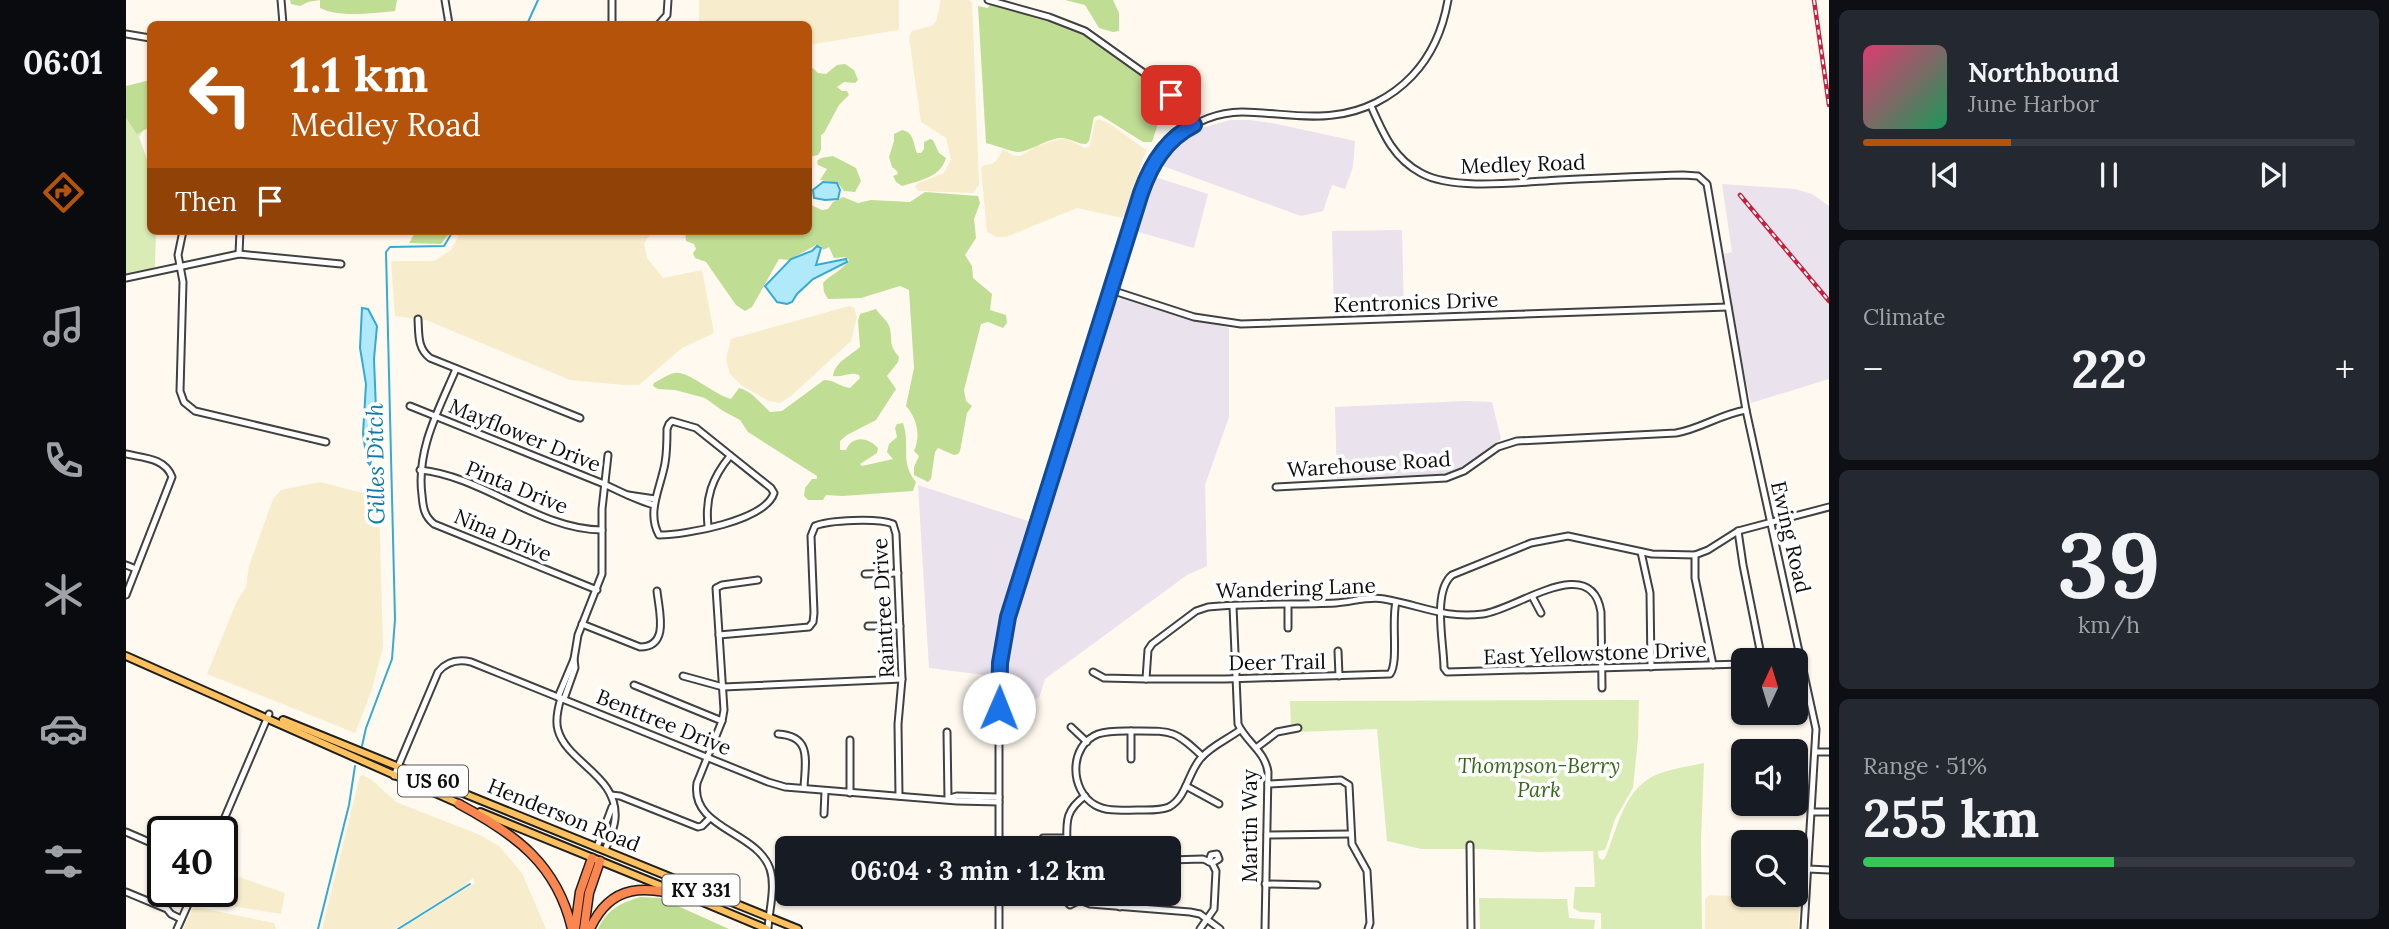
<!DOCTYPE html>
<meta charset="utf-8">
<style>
body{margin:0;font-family:Lora,serif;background:#242831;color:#f1f3f6;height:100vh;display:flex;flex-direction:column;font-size:26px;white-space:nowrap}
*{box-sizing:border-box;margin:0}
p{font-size:23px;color:#9ea1a6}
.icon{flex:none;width:38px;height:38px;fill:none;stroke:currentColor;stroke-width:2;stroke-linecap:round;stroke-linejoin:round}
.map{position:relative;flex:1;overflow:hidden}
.side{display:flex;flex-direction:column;gap:10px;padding:10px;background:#0d0f14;width:560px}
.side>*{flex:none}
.hud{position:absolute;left:21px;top:21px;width:665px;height:214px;border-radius:10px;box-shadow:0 2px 5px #0004;background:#b45309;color:#fff;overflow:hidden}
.needle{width:46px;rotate:4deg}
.fabs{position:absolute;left:1605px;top:648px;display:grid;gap:14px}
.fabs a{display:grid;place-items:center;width:77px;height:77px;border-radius:10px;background:#171b24;box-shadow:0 2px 5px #0004;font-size:35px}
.speed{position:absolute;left:21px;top:816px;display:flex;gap:14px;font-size:35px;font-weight:700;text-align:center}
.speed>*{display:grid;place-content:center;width:91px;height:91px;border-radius:50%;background:#171b24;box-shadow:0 2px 5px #0004;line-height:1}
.speed .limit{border:4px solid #111;border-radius:10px;background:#fff;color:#111}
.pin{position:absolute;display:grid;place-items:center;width:60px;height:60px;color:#fff;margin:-30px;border-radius:14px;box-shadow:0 4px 10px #0006}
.me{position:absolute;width:77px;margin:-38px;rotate:1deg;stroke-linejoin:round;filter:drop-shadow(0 0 5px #0008)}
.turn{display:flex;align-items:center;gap:24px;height:147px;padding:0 28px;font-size:32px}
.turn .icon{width:91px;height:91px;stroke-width:2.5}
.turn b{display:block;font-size:49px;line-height:60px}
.then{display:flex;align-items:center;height:66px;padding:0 28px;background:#0003;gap:14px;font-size:26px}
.big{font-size:52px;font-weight:700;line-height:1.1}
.side .card{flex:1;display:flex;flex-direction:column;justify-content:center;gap:10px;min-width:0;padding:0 24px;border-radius:10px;background:#242831}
.side .dial{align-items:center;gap:0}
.dial b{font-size:91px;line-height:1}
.song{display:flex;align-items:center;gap:21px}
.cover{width:84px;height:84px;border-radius:10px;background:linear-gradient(135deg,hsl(340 70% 55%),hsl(150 70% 35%))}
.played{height:7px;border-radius:4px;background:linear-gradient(90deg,#b45309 30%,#363941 30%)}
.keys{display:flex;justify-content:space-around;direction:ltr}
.heat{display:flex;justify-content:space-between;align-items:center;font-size:38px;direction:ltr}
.charge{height:10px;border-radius:5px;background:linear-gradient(90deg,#34c759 51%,#363941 0)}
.trip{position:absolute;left:649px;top:836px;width:406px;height:70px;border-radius:10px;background:#171b24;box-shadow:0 2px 5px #0004;font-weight:700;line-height:70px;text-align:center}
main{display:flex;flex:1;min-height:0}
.menu{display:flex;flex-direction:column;width:126px;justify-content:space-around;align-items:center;background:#090b0e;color:#9ea1a6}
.menu .icon{width:49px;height:49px}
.menu .selected{color:#b45309}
.menu b{font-size:32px;color:#f1f3f6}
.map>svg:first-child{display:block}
.industrial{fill:#eae2ed}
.farmland{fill:#f7edcd}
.green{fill:#daecb6}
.forest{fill:#c0dd94}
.water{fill:#b0e9f9;stroke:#33abd4;stroke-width:2}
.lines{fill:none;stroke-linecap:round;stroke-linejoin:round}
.stream{stroke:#33abd4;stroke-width:2}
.minor-casing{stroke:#414141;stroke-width:9}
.major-casing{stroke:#1f1f1f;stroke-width:10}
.highway-casing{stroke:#1f1f1f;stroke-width:11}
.minor{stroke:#fff;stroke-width:5}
.major{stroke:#ffc15f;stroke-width:6}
.highway{stroke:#fc8650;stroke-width:8}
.rail-casing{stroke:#c61e3e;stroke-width:4.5}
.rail{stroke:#fff;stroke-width:2;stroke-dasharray:5;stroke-linecap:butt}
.route-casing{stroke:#114b97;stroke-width:18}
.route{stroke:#1a73e8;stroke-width:12}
.labels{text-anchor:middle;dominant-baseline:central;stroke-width:7;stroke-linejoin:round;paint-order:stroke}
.shield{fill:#fff;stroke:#565656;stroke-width:2}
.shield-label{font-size:19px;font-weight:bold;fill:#0e0e0e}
.street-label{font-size:21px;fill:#0e0e0e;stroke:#fff}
.park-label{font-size:21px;font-style:italic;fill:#36691a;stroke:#fff}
.water-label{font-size:23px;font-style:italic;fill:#107ba7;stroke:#fff}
</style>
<main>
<nav class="menu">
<b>06:01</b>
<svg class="icon selected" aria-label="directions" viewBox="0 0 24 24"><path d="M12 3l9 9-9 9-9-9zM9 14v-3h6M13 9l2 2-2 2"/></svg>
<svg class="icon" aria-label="music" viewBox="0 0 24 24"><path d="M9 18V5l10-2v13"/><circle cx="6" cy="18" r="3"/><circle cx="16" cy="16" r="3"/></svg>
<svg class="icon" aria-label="phone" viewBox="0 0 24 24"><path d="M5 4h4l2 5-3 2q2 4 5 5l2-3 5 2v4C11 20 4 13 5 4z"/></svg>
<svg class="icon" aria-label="climate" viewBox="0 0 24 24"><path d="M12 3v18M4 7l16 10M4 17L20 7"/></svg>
<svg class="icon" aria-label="car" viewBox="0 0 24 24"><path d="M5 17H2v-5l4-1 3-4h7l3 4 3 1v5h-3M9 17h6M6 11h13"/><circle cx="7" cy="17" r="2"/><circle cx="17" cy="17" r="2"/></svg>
<svg class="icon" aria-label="filters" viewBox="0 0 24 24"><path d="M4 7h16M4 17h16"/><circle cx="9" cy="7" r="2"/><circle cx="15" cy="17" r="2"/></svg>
</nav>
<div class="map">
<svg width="1703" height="929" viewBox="0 0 1703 929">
<rect width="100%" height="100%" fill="#fff9ef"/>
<g class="industrial">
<path d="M1104,120h19l23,3 83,18 -2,26 -8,22 -13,-4 -9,26 -22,5 -141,-51 6,-10 17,-17 13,-8z"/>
<path d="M1026,176l56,18 -14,54 -59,-17z"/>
<path d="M1596,184l73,5 17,5 17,12v173l-78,24 -9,-39 -18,-110 8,-2z"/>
<path d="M1276,230l2,85 -70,2 -2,-86z"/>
<path d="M996,298l74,22 33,8v89l-24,68 2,81 -20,9 -142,104 -6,19 -35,1 2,-48 5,-22 102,-325z"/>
<path d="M1339,401l27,1 9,37 -41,32 -26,5 -97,3 -2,-72z"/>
<path d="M792,485l116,38 -31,99 -11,54 -63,-8z"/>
</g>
<g class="farmland">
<path d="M573,0h200v28l-1,2 -89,15 -1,-21h-109z"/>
<path d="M815,0h28l3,3 7,182 -6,8 -55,-2 -3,-4 3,-4 26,-10 7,-14 -5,-21 -25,-16 -12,-85 3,-6 19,-5 5,-4z"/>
<path d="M973,119l11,5 36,26 -21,66 -3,2 -45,-10 -71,29h-9l-10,-5 -6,-64 3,-3 8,-1 5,-4 6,-11 11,7h6l17,-10 23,-7h7l18,9 5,-2 5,-25z"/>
<path d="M335,231h192l-9,12 3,15 16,20 39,-8 12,63 -32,15 -43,37h-16l-53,-5 -144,-60 -31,-4 -4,-55h43l17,-11z"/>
<path d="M723,306l5,2 3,9 -6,24 -60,55 -11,7 -11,-2 -28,-16 -11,-11 -4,-15 5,-20z"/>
<path d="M194,482l54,14 5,5 4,147 -12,44 -16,41 -148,-59 30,-73 9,-14 3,-21 24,-67 8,-9z"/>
<path d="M237,775l9,5 24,22 82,32 21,12 23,27 24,56h-145l74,-46 -2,-5 -10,9 -68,42h-73l38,-153z"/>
<path d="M96,871l63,22 -4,21 -81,-13 -3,-5 2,-5h23z"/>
<path d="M1584,895l88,4 2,3 -2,27h-93v-30z"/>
<path d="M70,907l78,16 2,6h-93l10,-21z"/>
</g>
<g class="green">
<path d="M0,108l24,10 -11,19 11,31v63h6l-1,36 -29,9z"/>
<path d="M1513,700l-1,39 -5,49 -18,31 -9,29 -2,2 -6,1 1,7 3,2 3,-2c13,-30 19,-73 56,-85 14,-5 29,-7 43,-10l-3,77 1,89h-101v-16l-21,-1 -7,-4 2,-21h20l-2,-36 -56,1 -58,-3h-58l-34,-8 -10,-112 -79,3 -1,-7h-6l-1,-24z"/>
<path d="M1353,898l88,1 2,19 26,2 -1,9h-114z"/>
</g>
<g class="forest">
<path d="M164,0h107l-2,11c-22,2 -55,7 -75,-3v-8l-12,2 -8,4 -9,-2z"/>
<path d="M939,0h48l6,13v18l-6,1 -14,-4 -14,-23z"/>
<path d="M864,4l82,23 79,55 -1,11 14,12 -12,37h-9l-43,-27 -6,2 -5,24 -3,3c-9,0 -17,-7 -27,-6 -14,2 -30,14 -41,14 -5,0 -24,-7 -32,-9l-8,-137 10,2z"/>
<path d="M719,64l9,6 4,10 -3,3 -11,-1 -7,5 5,4h5l2,4 -10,10 -15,28 -3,2v15l-3,5 -9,2v-88l4,-1 5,5 8,1 11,-9z"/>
<path d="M24,80v47l-13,7 -11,-16v-32z"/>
<path d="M776,130c12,2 11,13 15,23h4l3,-4v-7l6,-3 3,1 6,13 7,5c-6,20 -26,22 -44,28l-6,-4 -3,-6 5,-2 -1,-3 -5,-4 -3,-10 5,-16v-7z"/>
<path d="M707,156l23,12 5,13 -6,11 -11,-1 -6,-8 -18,-3 7,-11 -9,-4 -1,-4 4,-3z"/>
<path d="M799,192l53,4 2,7 -6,16 2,19 -11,17 7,11 1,12 19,16 -2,16 16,5 1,8 -4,5 -15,-6 -7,2 -17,66 2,11 6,5 -5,7 -7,38 -2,3 -4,1 -16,-7 -3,4 -4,27 -3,3 -14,-7v-8l5,-11 -5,-5c7,-15 3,-33 -8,-45l8,-38 -5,-78 -9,-4 -39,12 -33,1 -4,-7 -1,-9c8,-9 20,-13 26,-23l-4,-3 -11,1 -5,-11 -6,3 -2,-4 -5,-1 -27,15 -10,-1 -27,48 -7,4 -9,-6 -30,-43 -11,-4 -2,-5 3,-4 -2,-5 -8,-3 -1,-10h123l1,-27 13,6 6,-1 5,-7 10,-5 15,6 13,-3 39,2z"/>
<path d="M290,231h35l-10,13 -32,-1z"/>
<path d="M750,309c4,7 13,12 14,20 3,15 -2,14 9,28l-1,5 -11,14 9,13 -20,31 -29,15 -7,6v9h6c6,-15 22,-13 32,-2l-1,5 -17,11 2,2 31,-7 -6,-7 2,-8 8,-7 -2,-9 2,-4 6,-1c8,24 -4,38 13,59l-3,9 -71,5 -16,-1 -3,5h-15l-4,-4 1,-8 7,-9h5v-3l-69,-44 -8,-12 -17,-9 -18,-13 -30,-8 -17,-1 -5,-3 1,-3c6,-3 14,-9 21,-10 12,-3 40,22 56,26l8,-11c13,3 21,15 31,24l12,-1 42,-31c11,0 16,7 26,8l10,-10 -1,-3c-10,-4 -16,3 -26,1 2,-14 17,-20 27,-29l-2,-26 2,-7z"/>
<path d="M515,897l19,1 69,31h-131c8,-19 24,-27 43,-32z"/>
</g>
<g class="water">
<path d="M697,182l14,1 3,7 -2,9 -13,1 -11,-2 -1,-8z"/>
<path d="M691,246l4,2 -5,17 30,-6 1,3 -34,17 -16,15 -5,8 -5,2 -10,-2 -12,-16 26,-27 21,-8z"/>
<path d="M236,308l6,1 9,17 -3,33 3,76 -7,30 -3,-4 -4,-27 3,-50 -6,-36z"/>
</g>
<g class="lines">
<g class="stream">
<path d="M399,24l3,-2 10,-22"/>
<path d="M236,746l4,-18 26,-69 3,-40 -9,-367 4,-5 54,-1 9,-15"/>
<path d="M192,929l31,-124 6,-39"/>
<path d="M272,929l72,-45"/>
</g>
<g class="minor-casing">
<g id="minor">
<path d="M155,0l2,24"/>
<path d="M319,0l4,24"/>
<path d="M486,0v24"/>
<path d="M862,0l61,17 36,14 73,52 19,18 17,24"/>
<path d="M533,24l8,-9 1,-15"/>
<path d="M0,34l24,4"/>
<path d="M1245,106c12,27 22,52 50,67 32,18 101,9 138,7 41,-2 83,-4 124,-5l15,1 9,8 39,226 70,319 -12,200"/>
<path d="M57,231l-5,24 5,27 -3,109 4,11 11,9 131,31"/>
<path d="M113,254l1,-23"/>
<path d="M0,278l113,-24 102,10"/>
<path d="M985,290l83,27 47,7 487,-17"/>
<path d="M292,319c1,15 -1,29 12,39l150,60"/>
<path d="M330,369c-17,40 -40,81 -34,126 1,12 2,21 12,29l163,66"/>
<path d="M284,406l194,78c17,8 32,16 50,21"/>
<path d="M546,421l24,7 75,60 3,5c-9,28 -89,42 -115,42 -13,-23 2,-48 6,-72 2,-11 2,-23 2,-34l2,-5z"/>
<path d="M0,454c18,4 39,4 46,23l-46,118"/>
<path d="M294,470c63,6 119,60 182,60"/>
<path d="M1150,487l170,-9 18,-7 34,-24 19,-6 159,-8c24,-4 45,-19 70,-23"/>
<path d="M502,495l27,4"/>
<path d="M582,526c-3,-28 4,-48 22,-70"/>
<path d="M1612,531l5,34 19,95"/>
<path d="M1515,552l9,41 1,74"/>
<path d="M1569,555v23l18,87"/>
<path d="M0,565l10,4"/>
<path d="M739,574l33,-1"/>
<path d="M632,580l-36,5 -6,3 8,122 -2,11 -25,62c-7,46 60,48 73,86 6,18 -1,41 -2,60"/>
<path d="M1406,596l9,17"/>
<path d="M1107,606l5,118c8,18 27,27 30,48l-3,157"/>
<path d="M456,624l58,23c30,0 19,-36 17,-56"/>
<path d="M742,626h32"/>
<path d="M1162,628v-23"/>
<path d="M593,635l90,-8 4,-5 1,-9 -3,-77 4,-10c14,-6 63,-8 78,-2l3,10 6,145 -4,45 1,72"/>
<path d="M1212,651l1,25"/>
<path d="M1617,664l-296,8 -3,-4c0,-24 -12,-76 8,-93l79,-32 37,-7 84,18 43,1 13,-5 30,-19 91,-24"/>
<path d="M967,672l11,6 42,1h79l165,-5c9,-12 1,-53 6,-72"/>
<path d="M557,676l40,11 179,-8"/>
<path d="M1020,679l2,-29 4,-6 44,-33 12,-4c42,-4 85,-2 128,-4 16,-1 32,-7 48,-4 36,6 60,20 99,15 33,-4 108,-63 118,-2l1,76"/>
<path d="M508,685l88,36"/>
<path d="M432,697l16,-38 4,-24 24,-61v-65l6,-54"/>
<path d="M435,698c-3,10 -6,22 -3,32 9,33 61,46 57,89 -1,11 -6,21 -10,31"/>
<path d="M438,699l11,-31 -1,-9"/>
<path d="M945,727l16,15"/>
<path d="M1005,731v28"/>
<path d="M821,732l1,67"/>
<path d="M652,734c35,2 27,28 26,54"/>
<path d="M724,740v53"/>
<path d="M1130,748l21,-16 21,-4"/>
<path d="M1690,752h13"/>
<path d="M1076,756c-27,-26 -30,-25 -67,-25 -12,0 -25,-1 -37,3 -29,11 -29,56 -3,71 12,7 28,5 42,5 10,0 22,1 32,-3 18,-10 19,-35 32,-49 10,-12 27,-19 39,-28"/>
<path d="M268,776l44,-104c9,-11 20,-13 33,-10l297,120 17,5 172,14 42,1"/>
<path d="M1142,784l73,-4 8,5 3,59 15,27 3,52 -2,6"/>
<path d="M1060,786l33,18"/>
<path d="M485,795l9,1 78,31 4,-1 8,-8"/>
<path d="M824,798l7,-2 42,1"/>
<path d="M1686,812h17"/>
<path d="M698,814l1,-23"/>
<path d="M93,831l50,-117"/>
<path d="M0,832l37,16"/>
<path d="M1141,835l84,-1"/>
<path d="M917,838h24"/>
<path d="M1344,845l1,84"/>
<path d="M471,847l15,-40"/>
<path d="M873,849v-165l3,-41 4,-18 135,-432c15,-45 51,-80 101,-81 30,0 61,7 91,3 30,-3 58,-17 79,-39 20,-21 31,-47 36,-76"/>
<path d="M941,849c0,-25 -4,-37 18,-53"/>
<path d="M1043,860l34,-1 9,4 4,8 -2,38 -14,20"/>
<path d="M1083,862l2,-7 6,-1 2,5 -7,4"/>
<path d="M1682,869l21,1"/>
<path d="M1139,884l52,1"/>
<path d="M0,892l41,17 4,5 10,5"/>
<path d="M943,894l-3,7 4,4 10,-5"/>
<path d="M949,894l5,6 10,4 100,8 10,2 20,15"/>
<path d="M994,907v-13"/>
<path d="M51,929l17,-38"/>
<path d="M873,929v-35"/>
</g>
</g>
<g class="major-casing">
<g id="major">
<path d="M0,656l334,148"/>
<path d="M157,720l515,209"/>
<path d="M354,812l194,79"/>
<path d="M562,896l79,33"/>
</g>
</g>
<g class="highway-casing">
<g id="highway">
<path d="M333,804c56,30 98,60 113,125"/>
<path d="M449,929l5,-37 12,-34"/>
<path d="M458,929l5,-36 11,-32"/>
<path d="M464,929c21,-47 56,-43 99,-32"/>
</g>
</g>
<use href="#minor" class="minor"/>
<use href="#major" class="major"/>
<use href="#highway" class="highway"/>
<g class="rail-casing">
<g id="rail">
<path d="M1688,0l15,105"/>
<path d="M1614,195l89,106"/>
</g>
</g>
<use href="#rail" class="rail"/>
</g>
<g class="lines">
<g class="route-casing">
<path id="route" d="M873,708l1,-45 8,-46 133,-424c10,-29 25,-54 53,-68l-23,-30"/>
</g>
<use href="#route" class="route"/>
</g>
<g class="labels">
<g class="shield">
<rect x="272" y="765.5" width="70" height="31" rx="5"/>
<rect x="536.5" y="874.5" width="77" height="31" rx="5"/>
</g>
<g class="shield-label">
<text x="307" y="781">US 60</text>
<text x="575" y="890">KY 331</text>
</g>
<g class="street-label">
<text transform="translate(1397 164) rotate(-2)">Medley Road</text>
<text transform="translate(1290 302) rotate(-2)">Kentronics Drive</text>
<text transform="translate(399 435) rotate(22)">Mayflower Drive</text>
<text transform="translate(1243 464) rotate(-4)">Warehouse Road</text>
<text transform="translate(391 487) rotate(22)">Pinta Drive</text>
<text transform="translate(377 535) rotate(23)">Nina Drive</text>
<text transform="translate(1665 537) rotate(77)">Ewing Road</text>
<text transform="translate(1170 588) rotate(-2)">Wandering Lane</text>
<text transform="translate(757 608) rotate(-93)">Raintree Drive</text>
<text transform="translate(1469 653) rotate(-2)">East Yellowstone Drive</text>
<text transform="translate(1151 662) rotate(-1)">Deer Trail</text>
<text transform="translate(538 722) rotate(22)">Benttree Drive</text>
<text transform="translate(438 815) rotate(22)">Henderson Road</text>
<text transform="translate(1123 826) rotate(-90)">Martin Way</text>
</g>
<g class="park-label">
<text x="1413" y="765">Thompson-Berry<tspan x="1413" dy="24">Park</tspan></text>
</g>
<g class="water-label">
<text transform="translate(249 464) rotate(-91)">Gilles Ditch</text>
</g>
</g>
</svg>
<div class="fabs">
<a><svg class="needle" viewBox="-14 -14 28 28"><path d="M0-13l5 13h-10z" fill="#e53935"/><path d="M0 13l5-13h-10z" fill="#9ea1a6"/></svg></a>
<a><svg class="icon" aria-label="sound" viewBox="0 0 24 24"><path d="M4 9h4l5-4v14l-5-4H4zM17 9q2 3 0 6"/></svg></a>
<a><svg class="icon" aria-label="search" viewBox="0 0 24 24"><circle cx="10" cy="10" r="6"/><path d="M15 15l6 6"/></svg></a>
</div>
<div class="speed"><div class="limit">40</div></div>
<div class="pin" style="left:1045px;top:95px;background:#d93025"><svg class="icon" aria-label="arrive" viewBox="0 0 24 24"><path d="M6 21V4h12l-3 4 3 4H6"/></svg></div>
<svg class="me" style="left:873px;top:708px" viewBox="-20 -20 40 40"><circle r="19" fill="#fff"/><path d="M0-13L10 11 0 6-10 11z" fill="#1a73e8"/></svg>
<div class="trip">06:04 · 3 min · 1.2 km</div>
<div class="hud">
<div class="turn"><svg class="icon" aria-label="left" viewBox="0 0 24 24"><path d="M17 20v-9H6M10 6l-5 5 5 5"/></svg><div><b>1.1 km</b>Medley Road</div></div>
<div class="then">Then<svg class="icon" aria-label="arrive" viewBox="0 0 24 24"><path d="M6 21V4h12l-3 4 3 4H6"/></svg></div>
</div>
</div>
<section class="side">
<div class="card">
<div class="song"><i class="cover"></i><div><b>Northbound</b><p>June Harbor</p></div></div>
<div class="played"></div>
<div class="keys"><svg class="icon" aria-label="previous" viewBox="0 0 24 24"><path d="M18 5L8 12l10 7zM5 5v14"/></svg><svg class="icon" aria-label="pause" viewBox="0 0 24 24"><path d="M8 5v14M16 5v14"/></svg><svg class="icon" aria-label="next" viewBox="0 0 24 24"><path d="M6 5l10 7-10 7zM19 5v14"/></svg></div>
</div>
<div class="card"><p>Climate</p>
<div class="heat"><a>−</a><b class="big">22°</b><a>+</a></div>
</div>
<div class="card dial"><b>39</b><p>km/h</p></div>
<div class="card"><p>Range · 51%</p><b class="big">255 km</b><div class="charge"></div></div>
</section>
</main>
